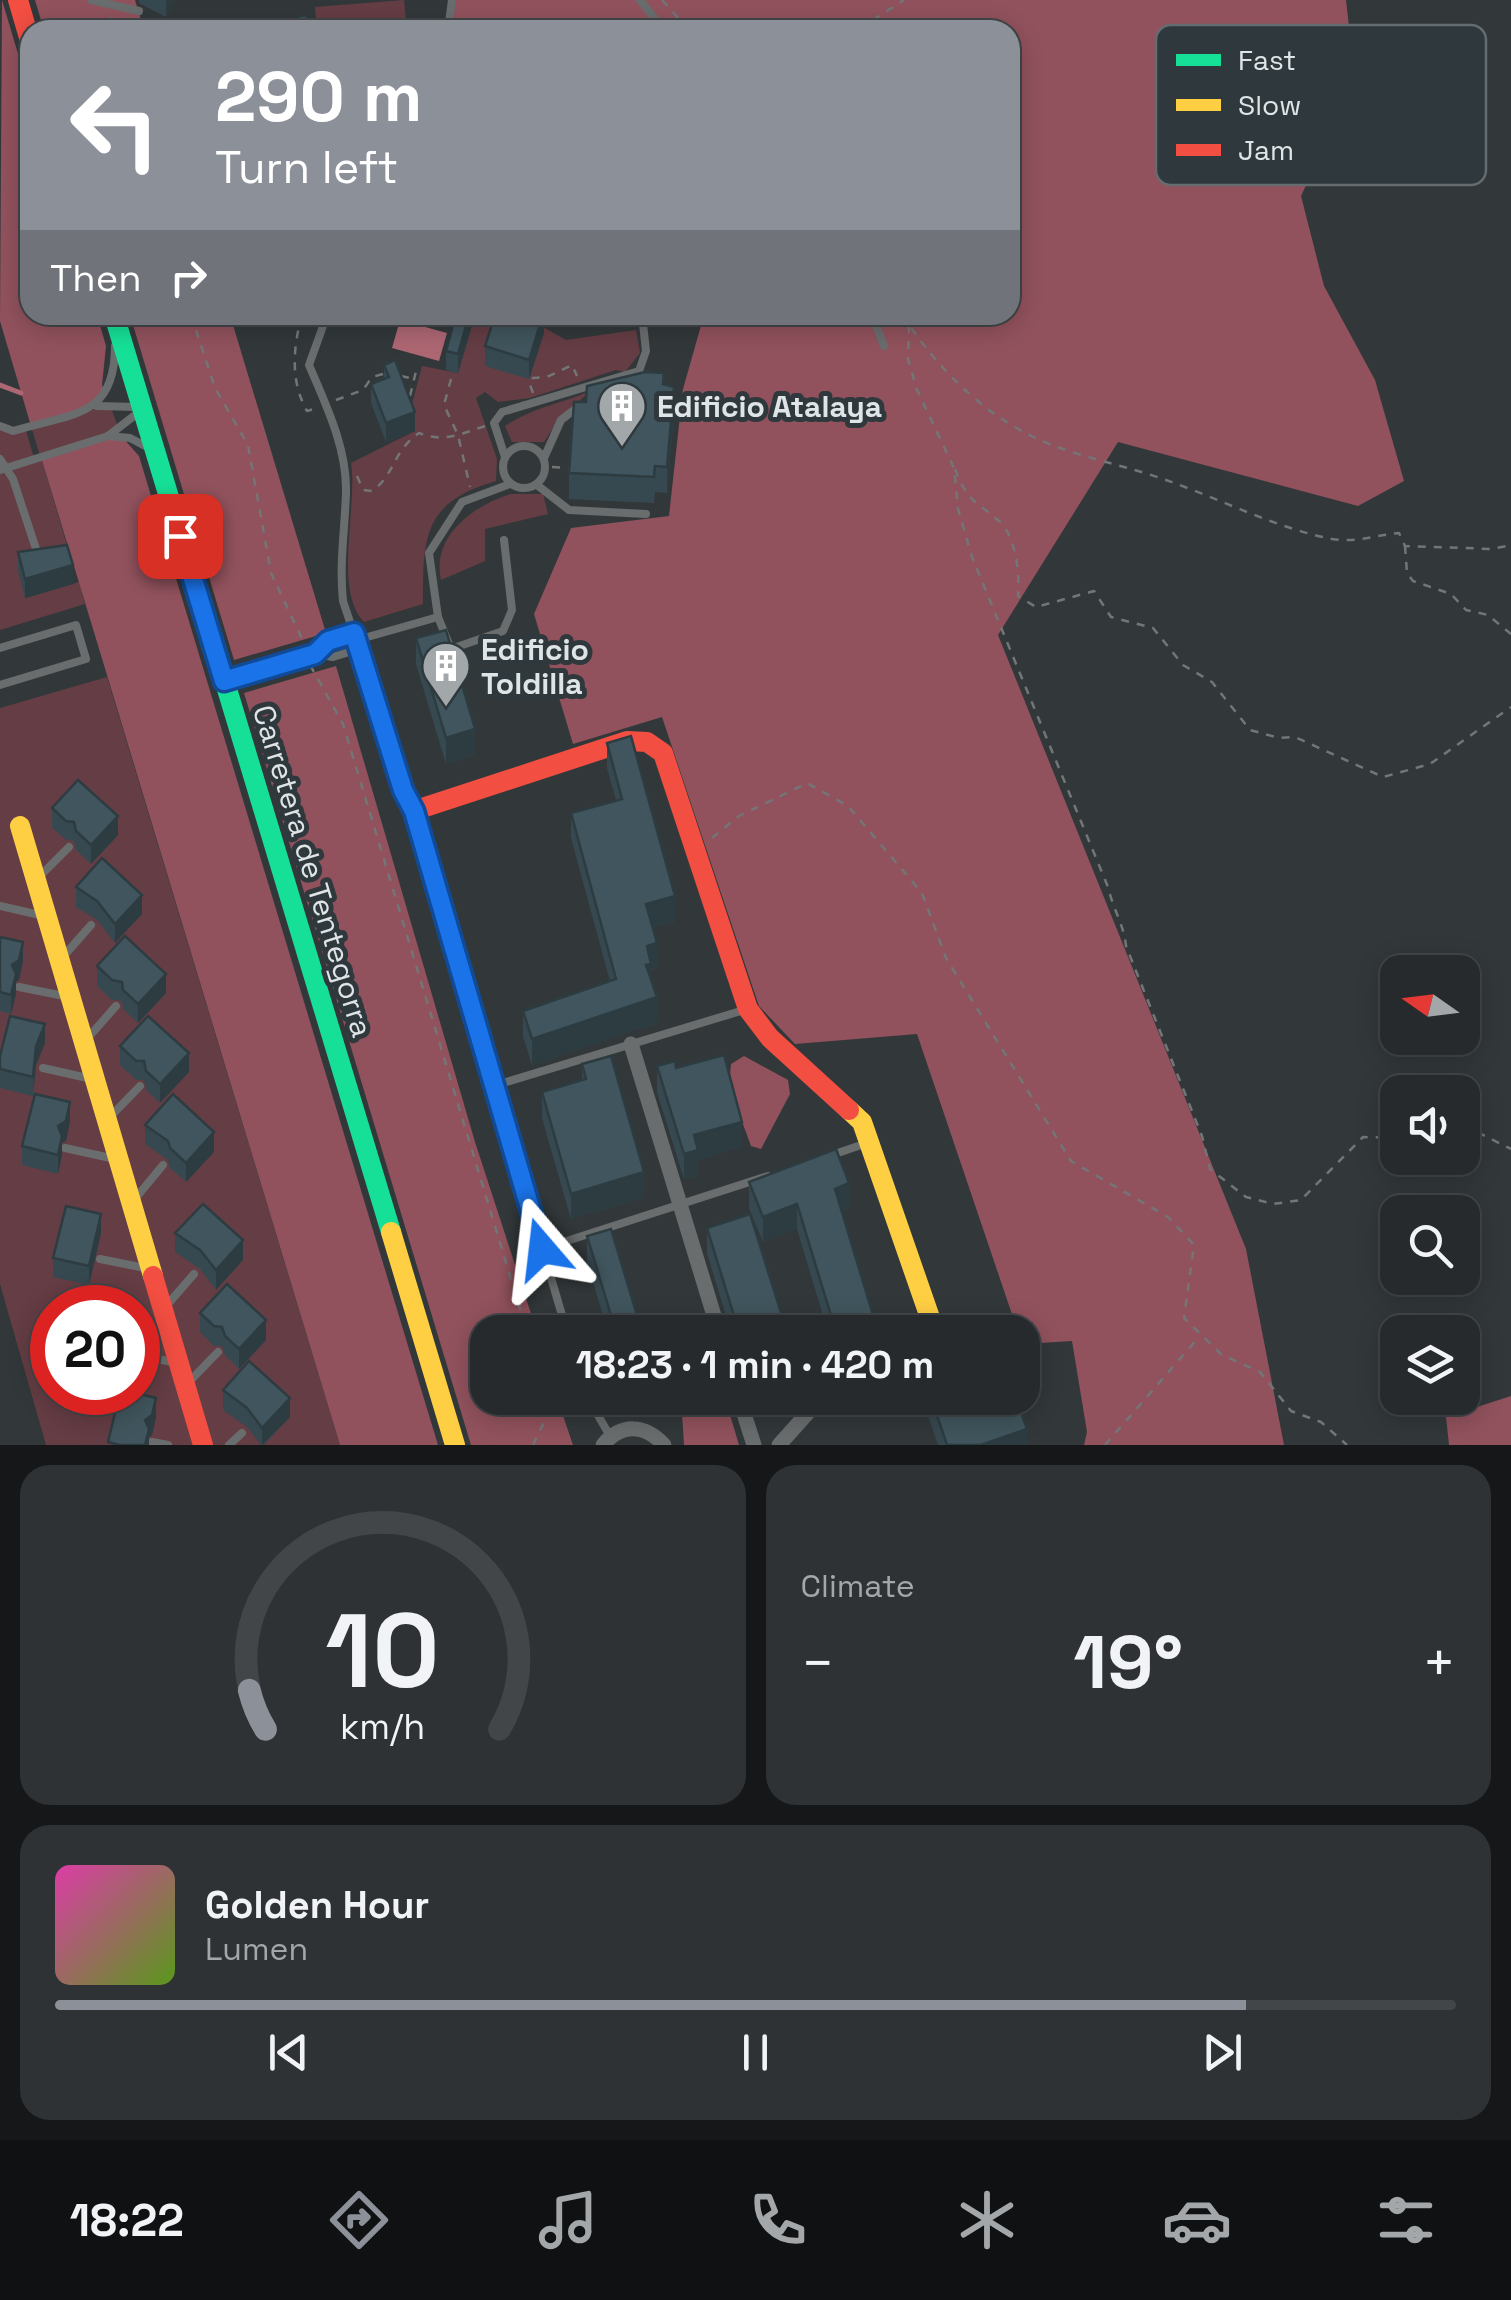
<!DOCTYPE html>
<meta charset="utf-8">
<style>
body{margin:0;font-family:"Space Grotesk",sans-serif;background:#2e3234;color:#f1f3f6;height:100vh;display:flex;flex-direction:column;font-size:38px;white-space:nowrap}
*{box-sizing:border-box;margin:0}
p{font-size:32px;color:#a4a7a9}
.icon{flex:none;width:55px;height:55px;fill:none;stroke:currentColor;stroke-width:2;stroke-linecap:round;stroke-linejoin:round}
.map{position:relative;height:1445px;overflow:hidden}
.side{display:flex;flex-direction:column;gap:20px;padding:20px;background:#151718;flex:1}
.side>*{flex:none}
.banner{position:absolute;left:20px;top:20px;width:1000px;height:305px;border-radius:30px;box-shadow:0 5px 25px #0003,0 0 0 2px #424648;background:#8c9099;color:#fff;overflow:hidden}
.needle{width:65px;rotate:284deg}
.fabs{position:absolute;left:1380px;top:955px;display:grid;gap:20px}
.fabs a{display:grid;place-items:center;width:100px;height:100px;border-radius:20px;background:#262a2c;box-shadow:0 5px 25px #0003,0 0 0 2px #424648;font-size:50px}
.speed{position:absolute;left:30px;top:1285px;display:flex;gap:20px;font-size:50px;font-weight:700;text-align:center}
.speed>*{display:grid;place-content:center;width:130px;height:130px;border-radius:50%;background:#262a2c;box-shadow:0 5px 25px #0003,0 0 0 2px #424648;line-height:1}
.speed .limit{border:15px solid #d22;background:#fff;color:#111}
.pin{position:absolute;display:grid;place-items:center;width:85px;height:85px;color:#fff;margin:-42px;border-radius:20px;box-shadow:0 5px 15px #0006}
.me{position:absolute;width:110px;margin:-55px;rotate:343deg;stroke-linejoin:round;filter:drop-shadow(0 0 8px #0008)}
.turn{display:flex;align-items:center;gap:35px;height:210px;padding:0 30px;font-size:45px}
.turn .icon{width:130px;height:130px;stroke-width:2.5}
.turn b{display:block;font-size:70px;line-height:85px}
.then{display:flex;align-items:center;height:95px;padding:0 30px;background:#0003;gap:20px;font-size:38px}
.big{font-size:75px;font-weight:800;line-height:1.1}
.side .card{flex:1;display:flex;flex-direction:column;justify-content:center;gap:15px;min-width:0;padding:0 35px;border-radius:30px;background:#2e3234}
.side .dial{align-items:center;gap:0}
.dial svg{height:260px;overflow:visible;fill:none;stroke:#424648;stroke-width:7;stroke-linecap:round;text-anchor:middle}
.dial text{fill:#f1f3f6;stroke:none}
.song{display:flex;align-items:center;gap:30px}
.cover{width:120px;height:120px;border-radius:15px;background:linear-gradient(135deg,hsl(320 70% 55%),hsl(90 70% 35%))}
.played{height:10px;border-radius:5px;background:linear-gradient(90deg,#8c9099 85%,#424648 85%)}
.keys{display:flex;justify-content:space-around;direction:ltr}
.heat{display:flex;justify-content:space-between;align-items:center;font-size:55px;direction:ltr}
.side .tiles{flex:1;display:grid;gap:20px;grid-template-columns:1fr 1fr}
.card:last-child{grid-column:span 2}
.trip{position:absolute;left:470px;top:1315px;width:570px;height:100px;border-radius:30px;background:#262a2c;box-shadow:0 5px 25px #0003,0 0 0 2px #424648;font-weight:800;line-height:100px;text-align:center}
.tab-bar{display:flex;height:160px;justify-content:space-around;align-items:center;background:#0f1112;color:#a4a7a9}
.tab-bar .icon{width:70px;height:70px}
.tab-bar .selected{color:#8c9099}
.tab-bar b{font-size:45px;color:#f1f3f6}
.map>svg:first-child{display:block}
.green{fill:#653d44;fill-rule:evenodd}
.forest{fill:#91525d}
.water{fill:#ad6773}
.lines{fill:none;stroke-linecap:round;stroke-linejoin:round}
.stream{stroke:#ad6773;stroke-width:5}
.path{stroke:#737576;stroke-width:2.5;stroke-dasharray:8 8;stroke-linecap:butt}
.lane{stroke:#6a6d6e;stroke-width:8}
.street{stroke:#6a6d6e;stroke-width:15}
.fast{stroke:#16e098;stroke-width:20}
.slow{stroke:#ffcf43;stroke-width:20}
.jam{stroke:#f24e42;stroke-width:20}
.wall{fill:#374950}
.shaded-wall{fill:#2d3c41}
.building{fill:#40555d;stroke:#2d3c41;stroke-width:2.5}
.route-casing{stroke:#114b97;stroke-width:25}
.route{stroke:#1a73e8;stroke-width:18}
.labels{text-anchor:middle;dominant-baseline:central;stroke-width:10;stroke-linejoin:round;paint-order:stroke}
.poi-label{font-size:30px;font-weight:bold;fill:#dfe4e7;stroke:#2f393d;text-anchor:start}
.street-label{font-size:30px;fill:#dfe4e7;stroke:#2f393d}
.key{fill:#2f393d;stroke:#646c70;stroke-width:2.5}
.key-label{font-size:28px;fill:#dfe4e7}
</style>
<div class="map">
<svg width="1511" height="1445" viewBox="0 0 1511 1445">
<rect width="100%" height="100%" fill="#32383a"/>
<g class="green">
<path d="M404,0l3,30h-90l-2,-23z"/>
<path d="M475,315h47l44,25 70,-10 4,23 -15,19 -9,-2 -86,28 -32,4 -13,-10 -9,6 21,61 -1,22c-73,21 -73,56 -73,123l-59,18c-31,-32 -6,-116 -13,-159l64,-32 -3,-27 10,-38 36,7z"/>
<path d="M592,390l-32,27 -16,25h-32l-7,-16c31,-20 54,-21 87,-36z"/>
<path d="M110,405l9,25 -78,27 28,95 -28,8 -15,38 53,-16 6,22 -85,26v-204l13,5 12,-4 9,31 6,-2 -9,-30z"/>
<path d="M511,494h32l5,20 -63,15v32l-44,19c-10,-45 34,-75 70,-86z"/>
<path d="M107,677l233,768h-294l-46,-161v-576zM52,1308h86v84h-86z"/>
</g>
<g class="forest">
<path d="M2,0l28,94v221h67l9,31 -4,39 4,10 -12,11 -63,20 -31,-105z"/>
<path d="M35,0h100l9,30h-100z"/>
<path d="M454,0h892l5,44 -14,75 -36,77 23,90 51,94 29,101 -46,25 -240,-64 -120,193 248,614 38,196h-200l3,-13 -15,-91 -49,3 -1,-12h-4l-101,-298 -122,10 -36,-38 -97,-289 -89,27 -39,-130 37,-86 98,-12 14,-127 21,-74h306v-285h-562z"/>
<path d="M130,315h100l96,318 -92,27z"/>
<path d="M108,436l14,1 17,19 299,989h-98l-299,-988z"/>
<path d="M336,666l139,476 62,190h-49v66h69l16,47h-102l-227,-752z"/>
<path d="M744,1056l44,24 2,14 -29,55 -10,-3 -22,-60 2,-22z"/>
<path d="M1511,1396v49h-62l-3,-28z"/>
<path d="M681,1398h44l14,47h-55z"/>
</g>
<path class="water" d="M400,320l47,13 -8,28 -47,-13z"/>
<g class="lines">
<path class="stream" d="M0,385l21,8"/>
<g class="path">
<path d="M662,0l27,30"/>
<path d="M110,17l3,13"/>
<path d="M843,30l19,-3 42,-27"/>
<path d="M191,315l24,73 33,57 23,128 33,70"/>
<path d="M302,315c-9,32 -12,66 5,96l7,-2"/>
<path d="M902,315c29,43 67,86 113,112 46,28 101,35 151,53 54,19 110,48 166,59 26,4 43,-4 67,-6l6,13 87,3 19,-4"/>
<path d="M909,325l-1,34 9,31 37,78 4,41 14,48 136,330c5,22 16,38 18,59l76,190 8,33 36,28 27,7 28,-4 62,-63 35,1"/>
<path d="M401,376l13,3"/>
<path d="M451,379l-7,26 14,30 12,52"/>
<path d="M533,393l-4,-11 4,-4 14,-1 25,-12 5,11"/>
<path d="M410,396l7,-29"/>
<path d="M336,400l27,-10 9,-13 11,-3"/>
<path d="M552,467l17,1"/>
<path d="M955,469c14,35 19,30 44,52 17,15 21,54 19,75l18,11 58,-16 17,26 42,11 30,37 29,17 38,48 29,8 16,-1 88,40 47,-13 81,-57"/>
<path d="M357,476l6,14 9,1c23,-16 20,-39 47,-58 24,10 42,1 66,-7"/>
<path d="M1405,546l2,27 6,8 38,13 15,16 22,5 23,19"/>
<path d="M310,665l33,59 184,608"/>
<path d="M712,838l27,-22 68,-33 41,23 74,87 24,65 125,203 97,56 26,28 -10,73 38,37 38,17 31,39 30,11 26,23"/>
<path d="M1462,1135l15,-3 34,17"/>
<path d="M533,1445l14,-29 -3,-18"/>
<path d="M1105,1445l94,-108"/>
</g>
<g class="lane">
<path d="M91,0l48,11"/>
<path d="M640,0l24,30"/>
<path d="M448,30l4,-30"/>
<path d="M327,315l-18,50c17,40 38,83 37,127 -1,37 -7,71 -3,109l70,210 154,521"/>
<path d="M872,315l12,31"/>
<path d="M97,406l40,1"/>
<path d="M0,426l13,5c58,-18 102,-12 102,-85"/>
<path d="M108,436l22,2 21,11"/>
<circle cx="524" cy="467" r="21"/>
<path d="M505,457l-11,-34 8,-11 137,-41 7,-20 -4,-36"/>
<path d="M544,458l17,-38 17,-13"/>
<path d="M0,459l13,20 25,76"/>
<path d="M0,470l108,-34 31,-24"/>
<path d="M537,485l32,25 77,4"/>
<path d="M438,617l13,32 52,-18 9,-21 -8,-70"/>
<path d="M357,640l81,-23 -9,-64 33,-51 48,-18"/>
<path d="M0,648l76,-23 10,34 -86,26"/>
<path d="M315,653l13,-12 26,-8"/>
<path d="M228,679l87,-25 18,3 26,-8"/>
<path d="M37,879l32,-32"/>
<path d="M0,906l44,10"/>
<path d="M61,959l30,-34"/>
<path d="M19,987l50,10"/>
<path d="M86,1040l30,-34"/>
<path d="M43,1068l49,11"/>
<path d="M493,1086l251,-76"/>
<path d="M109,1118l31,-32"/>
<path d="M65,1148l50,11"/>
<path d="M829,1156l38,-13"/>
<path d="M134,1200l29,-35"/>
<path d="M542,1249l226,-73"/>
<path d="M100,1259l50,10"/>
<path d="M167,1305l27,-31"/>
<path d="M138,1355l39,8"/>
<path d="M186,1385l32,-33"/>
<path d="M588,1398l22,38"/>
<path d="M152,1442l16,3"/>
<path d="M229,1445l13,-12"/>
</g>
<g class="street">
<path d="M631,1044l88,288"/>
<path d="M739,1398l15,47"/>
<path d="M603,1445c18,-22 42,-21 61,0"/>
<path d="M779,1445l42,-47"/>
</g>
<path class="fast" d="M114,315l277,917"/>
<g class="slow">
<path d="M20,826l133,450"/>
<path d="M849,1110l13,12 73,210"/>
<path d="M391,1232l64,213"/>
</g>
<g class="jam">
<path d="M18,0l12,41"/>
<path d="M413,811l214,-70 20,1 16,11 85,256 22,29 79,72"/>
<path d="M153,1276l50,169"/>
</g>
</g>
<g class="wall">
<path d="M139,0h35l-8,17 -27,-14z"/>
<path d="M456,315h19l-17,58 -12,-3v-19z"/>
<path d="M588,315h37l-1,9h-36z"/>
<path d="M544,333l-15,46 -44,-13v-20z"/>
<path d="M384,365l31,66 -29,11 -15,-39v-19l13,-5z"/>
<path d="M664,385l10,28 -7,80 -12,-1 -1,11 -85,-4v-26l17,-71z"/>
<path d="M18,552l55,32 -48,14 -7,-27z"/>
<path d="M416,638l59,117 -29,9 -30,-100z"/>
<path d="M607,743l68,179 -23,6 5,41 -6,1v12l6,41 -125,42 -9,-29v-25l87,-30 -39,-143v-25l45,-13 -9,-32z"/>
<path d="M52,808l66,27 -27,29 -15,-14 -2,-9 -8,-1 -14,-12z"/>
<path d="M76,887l66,27 -27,29 -18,-23 -21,-13z"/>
<path d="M0,937l23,24 -4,19 -3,2v12l-5,20 -11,-3z"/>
<path d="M97,966l69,27 -28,30 -15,-14 -1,-8 -10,-1 -15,-14z"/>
<path d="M45,1043l-9,22 -3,31 -33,-8v-19z"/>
<path d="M120,1046l69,26 -29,31 -14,-13 -2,-10h-8l-16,-15z"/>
<path d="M582,1064l62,134 -73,21 -29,-101v-26l40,-12z"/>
<path d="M657,1066l19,2 66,79 -44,13v16l-14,3 -27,-87z"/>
<path d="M70,1121l-4,20 -4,2v12l-4,19 -36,-9v-19z"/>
<path d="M145,1125l69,27 -28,30 -16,-14 -2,-8 -23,-16z"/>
<path d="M749,1182l100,27 -7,3 34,120h-48l-31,-103 -34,13 -14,-34z"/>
<path d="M707,1228l80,104h-56l-24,-79z"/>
<path d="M101,1233l-12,52 -36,-8v-19z"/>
<path d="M175,1233l68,27 -27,30 -16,-21 -25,-17z"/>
<path d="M587,1236l55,96h-34l-21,-70z"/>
<path d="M200,1313l66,27 -27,29 -14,-14 -3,-9h-8l-14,-14z"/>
<path d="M223,1390l67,27 -26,28h-3l-14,-18 -24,-17z"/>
<path d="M922,1398h94l11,47h-89z"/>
</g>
<g class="shaded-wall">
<path d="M166,0h8l-8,17z"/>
<path d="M469,315h6l-17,58v-19z"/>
<path d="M544,315v18l-15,46v-19z"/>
<path d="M674,387v26l-7,80v-26z"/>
<path d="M415,412v19l-29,11v-19z"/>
<path d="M73,565v19l-48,14v-19z"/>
<path d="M475,729v26l-29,9v-26z"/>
<path d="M118,816v19l-27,29v-19z"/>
<path d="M142,895v19l-27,29v-19z"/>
<path d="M675,896v26l-29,8v-26z"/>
<path d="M23,942v19l-4,19 -3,2v12l-5,20 1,-49z"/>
<path d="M657,943v26l-6,1v19l-5,2 1,-45z"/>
<path d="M166,974v19l-28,30v-19z"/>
<path d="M657,997v26l-125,42v-26z"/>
<path d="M45,1024v19l-9,22 -3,31 3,-50z"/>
<path d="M189,1053v19l-29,31v-19z"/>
<path d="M70,1102v19l-4,20 -4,2v12l-4,19v-48z"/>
<path d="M742,1122v25l-44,13v16l-14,3v-25l10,-19z"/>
<path d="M214,1132v20l-28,30v-19z"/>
<path d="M644,1172v26l-73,21v-25z"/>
<path d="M849,1183v26l-14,5v-25z"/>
<path d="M797,1204v25l-34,13v-25z"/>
<path d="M101,1214v19l-12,52v-19z"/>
<path d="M243,1240v20l-27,30v-20z"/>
<path d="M266,1320v20l-27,29v-20z"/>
<path d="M876,1325v7h-24z"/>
<path d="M156,1398v20l-4,17 -3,2v8h-4v-25z"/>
<path d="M290,1398v19l-28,28v-17z"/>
<path d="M755,1398h42l-42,13z"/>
<path d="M1027,1429v16h-46z"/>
</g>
<g class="building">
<path d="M307,15l2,15h-11l-2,-13z"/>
<path d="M456,315h13l-11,39 -12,-3z"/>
<path d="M495,315l18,4 1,-4h29l-14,45 -44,-14z"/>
<path d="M395,360l20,52 -29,11 -15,-39 18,-7 -5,-12z"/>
<path d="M645,372l19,1 -1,11 11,3 -7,80 -12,-1 -1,11 -85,-4 5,-71h12l1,-16z"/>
<path d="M67,545l6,20 -48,14 -7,-27z"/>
<path d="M446,630l29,99 -29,9 -30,-100z"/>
<path d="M631,736l44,160 -29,8 11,39 -10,3 4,18 -5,1 11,32 -125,42 -9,-28 93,-32 -45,-166 51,-14 -15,-56z"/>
<path d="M78,780l40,36 -27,29 -15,-14 -2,-9 -8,-1 -14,-13z"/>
<path d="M102,858l40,37 -27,29 -18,-23 -21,-14z"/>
<path d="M125,936l41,38 -28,30 -15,-14 -1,-8 -10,-2 -15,-14z"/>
<path d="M0,937l23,5 -4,18 -7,5 4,9 -5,21 -11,-3z"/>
<path d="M10,1016l35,8 -9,22 -3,31 -33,-8v-13z"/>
<path d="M148,1016l41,37 -29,31 -14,-13 -2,-10h-8l-16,-15z"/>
<path d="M724,1055l18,67 -48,13 4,15 -14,4 -27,-88 18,-5 1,7z"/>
<path d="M611,1056l33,116 -73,22 -29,-102 44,-13 -4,-15z"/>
<path d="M35,1094l35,8 -4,19 -8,5 4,10 -4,19 -36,-9z"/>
<path d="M173,1094l41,38 -28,31 -16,-15 -2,-7 -23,-16z"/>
<path d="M836,1149l13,34 -14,6 41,136 -24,7h-16l-39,-128 -34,13 -14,-35z"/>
<path d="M203,1204l40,36 -27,30 -16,-20 -25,-17z"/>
<path d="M66,1206l35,8 -12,52 -36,-8z"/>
<path d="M750,1214l37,118h-48l-32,-104z"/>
<path d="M611,1229l31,103h-26l-29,-96z"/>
<path d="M227,1284l39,36 -27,29 -14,-13 -3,-9 -8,-1 -14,-13z"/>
<path d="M96,1299l35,8 -37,1z"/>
<path d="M249,1361l41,37 -28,30 -15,-20 -24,-18z"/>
<path d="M120,1392h11l25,6 -4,17 -7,5 4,9 -4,16h-26l-11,-3z"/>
<path d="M931,1398h85l11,31 -46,16h-34z"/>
</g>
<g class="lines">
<g class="route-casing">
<path id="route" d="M180,536l44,145 91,-27 13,-13 26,-8 49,157 11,21 128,438"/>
</g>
<use href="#route" class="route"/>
</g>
<defs>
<g id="building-pin" transform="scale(2.5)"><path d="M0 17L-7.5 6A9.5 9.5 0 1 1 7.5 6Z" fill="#a2a8aa" stroke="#2f393d"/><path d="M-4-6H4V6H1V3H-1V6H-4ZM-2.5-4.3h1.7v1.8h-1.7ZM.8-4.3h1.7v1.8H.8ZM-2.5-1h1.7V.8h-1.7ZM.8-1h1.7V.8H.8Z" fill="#fff"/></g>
</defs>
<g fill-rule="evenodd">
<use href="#building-pin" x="622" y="406"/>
<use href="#building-pin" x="446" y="666"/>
</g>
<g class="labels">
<g class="poi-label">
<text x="657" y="406">Edificio Atalaya</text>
<text x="481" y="649">Edificio<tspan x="481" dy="34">Toldilla</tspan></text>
</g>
<g class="street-label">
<text transform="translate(313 871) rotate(73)">Carretera de Tentegorra</text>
</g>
</g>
<rect x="1156" y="25" width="330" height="160" rx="15" class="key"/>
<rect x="1176" y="54" width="45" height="12" fill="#16e098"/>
<rect x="1176" y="99" width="45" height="12" fill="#ffcf43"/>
<rect x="1176" y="144" width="45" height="12" fill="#f24e42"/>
<g class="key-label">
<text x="1238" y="70">Fast</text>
<text x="1238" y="115">Slow</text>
<text x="1238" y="160">Jam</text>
</g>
</svg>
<div class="fabs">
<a><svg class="needle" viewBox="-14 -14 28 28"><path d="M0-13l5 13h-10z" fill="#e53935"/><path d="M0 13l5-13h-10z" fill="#a4a7a9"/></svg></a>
<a><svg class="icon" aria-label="sound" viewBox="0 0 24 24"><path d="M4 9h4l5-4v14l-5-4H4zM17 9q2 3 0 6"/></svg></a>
<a><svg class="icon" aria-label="search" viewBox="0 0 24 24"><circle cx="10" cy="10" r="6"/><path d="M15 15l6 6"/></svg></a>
<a><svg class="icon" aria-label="layers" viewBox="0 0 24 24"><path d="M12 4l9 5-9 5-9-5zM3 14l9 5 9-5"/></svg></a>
</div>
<div class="speed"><div class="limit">20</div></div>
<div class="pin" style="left:180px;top:536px;background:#d93025"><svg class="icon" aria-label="arrive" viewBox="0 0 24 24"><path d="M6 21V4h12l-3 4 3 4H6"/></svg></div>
<svg class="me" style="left:542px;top:1249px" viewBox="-20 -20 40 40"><path d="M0-17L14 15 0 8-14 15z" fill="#1a73e8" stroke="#fff" stroke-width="4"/></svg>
<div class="trip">18:23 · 1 min · 420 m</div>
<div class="banner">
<div class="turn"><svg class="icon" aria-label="left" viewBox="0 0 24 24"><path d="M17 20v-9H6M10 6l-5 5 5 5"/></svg><div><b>290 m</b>Turn left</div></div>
<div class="then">Then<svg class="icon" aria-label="right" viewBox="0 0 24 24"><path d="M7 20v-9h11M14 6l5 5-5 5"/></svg></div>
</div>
</div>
<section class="side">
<div class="tiles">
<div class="card dial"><svg viewBox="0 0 100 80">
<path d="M14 69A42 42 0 1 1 86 69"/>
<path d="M14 69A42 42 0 0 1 9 57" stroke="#8c9099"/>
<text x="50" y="56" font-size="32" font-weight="700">10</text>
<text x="50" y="72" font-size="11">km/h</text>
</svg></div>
<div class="card"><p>Climate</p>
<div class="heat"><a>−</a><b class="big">19°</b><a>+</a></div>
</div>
<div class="card">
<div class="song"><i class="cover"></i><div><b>Golden Hour</b><p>Lumen</p></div></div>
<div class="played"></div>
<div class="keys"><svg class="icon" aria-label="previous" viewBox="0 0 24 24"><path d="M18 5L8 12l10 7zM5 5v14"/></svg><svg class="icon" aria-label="pause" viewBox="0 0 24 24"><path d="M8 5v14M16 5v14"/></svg><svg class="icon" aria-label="next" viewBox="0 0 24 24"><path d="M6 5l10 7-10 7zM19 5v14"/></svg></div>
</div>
</div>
</section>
<nav class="tab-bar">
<b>18:22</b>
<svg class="icon selected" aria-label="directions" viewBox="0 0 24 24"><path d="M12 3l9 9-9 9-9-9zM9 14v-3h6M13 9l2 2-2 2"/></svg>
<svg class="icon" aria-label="music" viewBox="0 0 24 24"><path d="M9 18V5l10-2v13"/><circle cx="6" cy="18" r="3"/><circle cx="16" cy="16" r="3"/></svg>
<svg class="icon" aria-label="phone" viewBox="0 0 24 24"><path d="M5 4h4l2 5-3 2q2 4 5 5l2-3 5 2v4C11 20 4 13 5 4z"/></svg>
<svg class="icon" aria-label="climate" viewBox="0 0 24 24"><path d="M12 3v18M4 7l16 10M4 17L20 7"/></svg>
<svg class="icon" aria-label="car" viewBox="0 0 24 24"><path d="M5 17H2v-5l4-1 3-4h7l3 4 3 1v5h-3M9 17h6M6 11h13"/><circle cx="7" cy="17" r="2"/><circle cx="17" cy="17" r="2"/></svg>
<svg class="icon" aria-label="filters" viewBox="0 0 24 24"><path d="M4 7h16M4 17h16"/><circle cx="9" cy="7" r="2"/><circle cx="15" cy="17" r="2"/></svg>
</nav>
